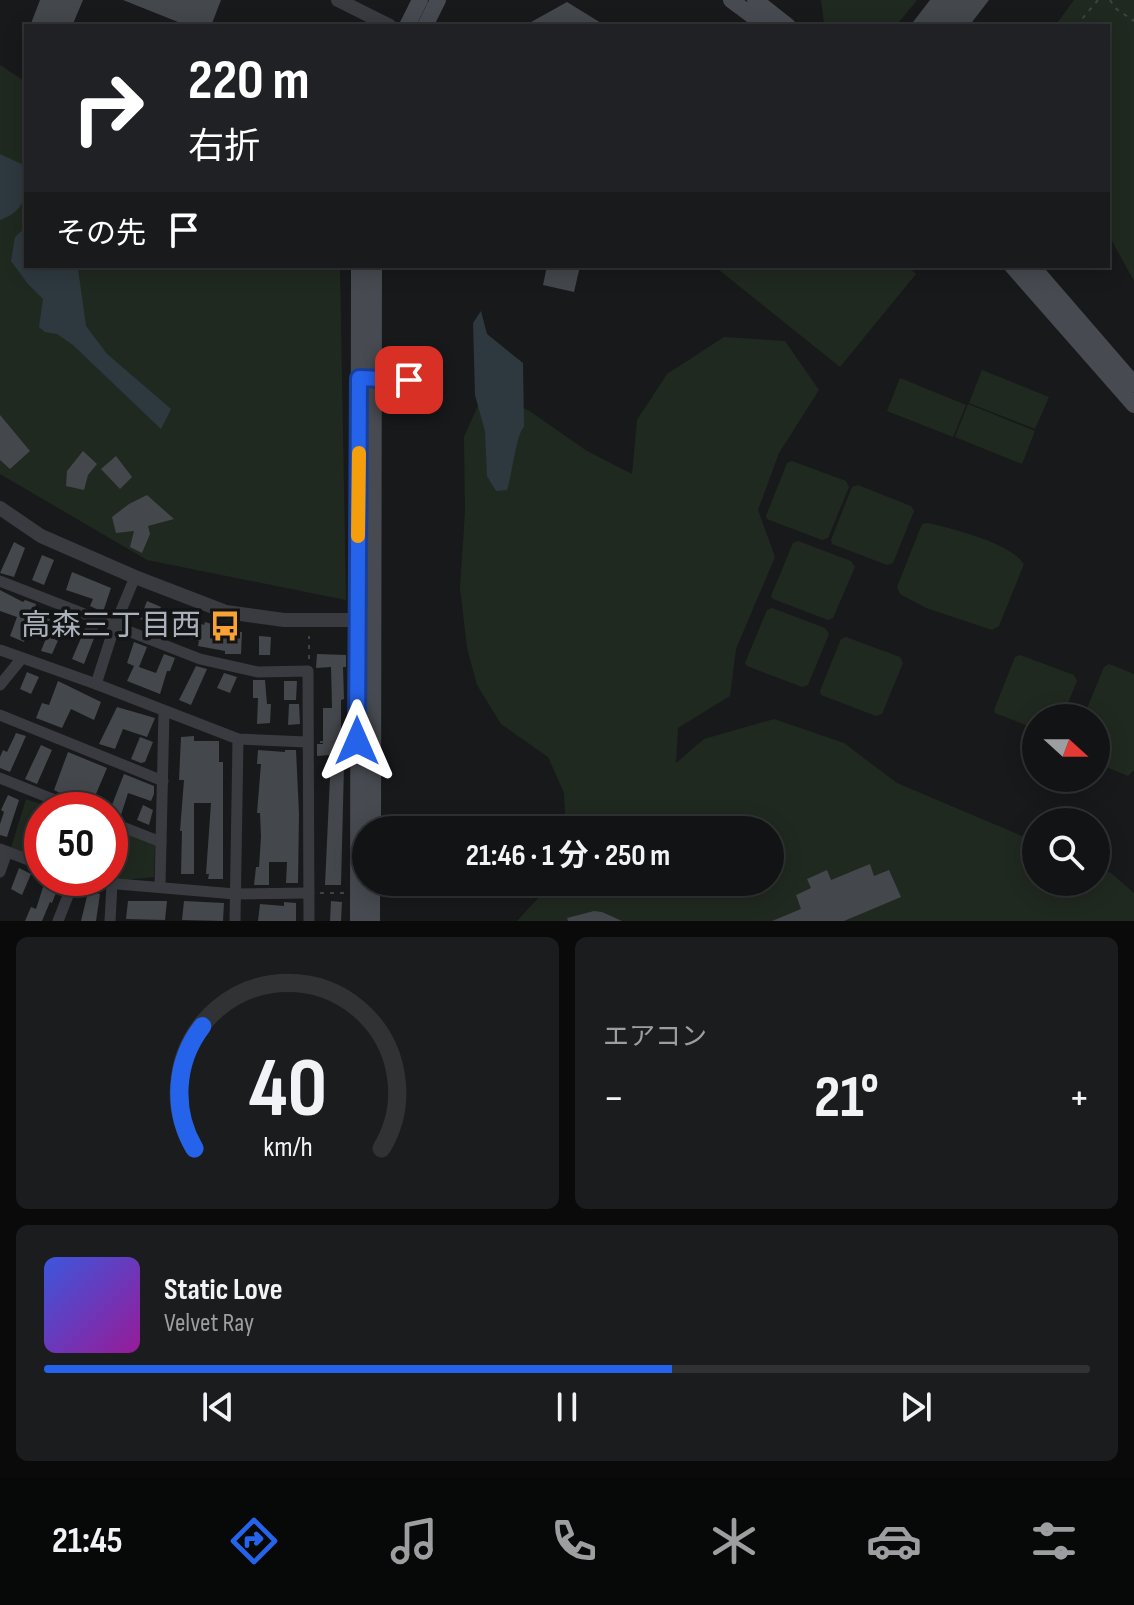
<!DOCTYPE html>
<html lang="ja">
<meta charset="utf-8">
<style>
body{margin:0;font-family:"Sofia Sans Condensed","Noto Sans JP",sans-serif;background:#1b1c1d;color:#f1f3f6;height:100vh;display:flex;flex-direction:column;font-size:30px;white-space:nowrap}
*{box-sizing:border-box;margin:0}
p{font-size:26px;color:#9c9ea0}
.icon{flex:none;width:44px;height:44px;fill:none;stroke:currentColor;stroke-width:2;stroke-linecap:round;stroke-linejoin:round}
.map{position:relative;height:921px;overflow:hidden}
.sheet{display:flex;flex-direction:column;gap:16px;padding:16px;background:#0a0a0b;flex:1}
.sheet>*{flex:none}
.banner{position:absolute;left:24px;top:24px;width:1086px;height:244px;border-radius:0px;box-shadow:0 4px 20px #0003,0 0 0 2px #313234;background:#202124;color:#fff;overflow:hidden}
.needle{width:52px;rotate:111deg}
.controls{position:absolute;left:1022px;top:704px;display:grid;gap:16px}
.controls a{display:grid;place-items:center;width:88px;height:88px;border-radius:50%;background:#121314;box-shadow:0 4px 20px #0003,0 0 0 2px #313234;font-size:40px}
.speed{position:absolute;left:24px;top:792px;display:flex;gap:16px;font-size:40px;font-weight:700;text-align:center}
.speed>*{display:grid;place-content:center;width:104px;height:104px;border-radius:50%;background:#121314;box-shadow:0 4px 20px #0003,0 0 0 2px #313234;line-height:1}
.speed .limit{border:12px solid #d22;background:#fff;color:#111}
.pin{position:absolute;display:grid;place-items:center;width:68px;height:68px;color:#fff;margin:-34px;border-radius:16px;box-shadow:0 4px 12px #0006}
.me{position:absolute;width:88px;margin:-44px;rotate:0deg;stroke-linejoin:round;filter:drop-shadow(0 0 6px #0008)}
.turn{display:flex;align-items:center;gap:28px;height:168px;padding:0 32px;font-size:36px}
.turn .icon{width:104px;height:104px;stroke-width:2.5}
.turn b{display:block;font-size:56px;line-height:68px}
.then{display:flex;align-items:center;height:76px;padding:0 32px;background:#0003;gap:16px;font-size:30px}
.big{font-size:60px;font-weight:700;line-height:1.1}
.sheet .tile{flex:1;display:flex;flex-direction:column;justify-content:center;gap:12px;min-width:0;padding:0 28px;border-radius:12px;background:#1b1c1d}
.sheet .dial{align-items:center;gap:0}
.dial svg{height:208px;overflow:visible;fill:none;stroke:#313234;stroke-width:7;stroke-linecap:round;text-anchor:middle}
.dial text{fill:#f1f3f6;stroke:none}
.song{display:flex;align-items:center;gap:24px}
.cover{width:96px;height:96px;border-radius:12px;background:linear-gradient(135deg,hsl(230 70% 55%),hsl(300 70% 35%))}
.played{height:8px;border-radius:4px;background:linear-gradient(90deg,#2563eb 60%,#313234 60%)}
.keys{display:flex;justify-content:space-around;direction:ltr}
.heat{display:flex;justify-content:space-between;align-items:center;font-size:44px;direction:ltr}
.sheet .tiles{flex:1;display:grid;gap:16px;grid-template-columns:1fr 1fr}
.tile:last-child{grid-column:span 2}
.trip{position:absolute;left:352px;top:816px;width:432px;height:80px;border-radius:40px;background:#121314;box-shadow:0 4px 20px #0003,0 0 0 2px #313234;font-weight:700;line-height:80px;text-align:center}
.tab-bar{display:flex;height:128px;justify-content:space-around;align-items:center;background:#070808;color:#9c9ea0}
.tab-bar .icon{width:56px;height:56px}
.tab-bar .active{color:#2563eb}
.tab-bar b{font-size:36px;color:#f1f3f6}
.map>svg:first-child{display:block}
.green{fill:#202920}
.water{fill:#2e393f}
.building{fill:#44474b}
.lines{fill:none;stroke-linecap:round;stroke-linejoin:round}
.path{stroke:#3f4247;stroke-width:2;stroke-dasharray:4 6;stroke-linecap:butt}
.minor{stroke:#393b40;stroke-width:11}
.tertiary{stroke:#393b40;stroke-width:14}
.secondary{stroke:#474a50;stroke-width:16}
.route-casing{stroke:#184099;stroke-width:20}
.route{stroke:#2563eb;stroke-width:14}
.slow{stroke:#f59e0b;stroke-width:14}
.labels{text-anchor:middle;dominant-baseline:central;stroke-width:7;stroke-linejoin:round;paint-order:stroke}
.poi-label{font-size:30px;fill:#aab1bb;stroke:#131416;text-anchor:end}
</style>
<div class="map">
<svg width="1134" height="921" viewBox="0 0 1134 921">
<rect width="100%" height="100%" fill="#18191b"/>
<g class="green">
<path d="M821,0h96l-21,26h-69l-3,-3z"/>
<path d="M1074,0h60v281l-22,-40 -4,-2v-213h-53z"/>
<path d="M0,65l26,17v184h314l6,334 -199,-40 -147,-86z"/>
<path d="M714,266h193l9,8 -76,93z"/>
<path d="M724,337l61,4 34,49 -40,63 -21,57 17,47 -39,92 -6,47 -52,32 -2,35 28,-24 70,-20 70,24 53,40 139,59v40h60v-15l15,6 23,20v28h-617l36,-39h217v-52h-204l-2,-37 -16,-36 -47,-33 -24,-39 -10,-37 -7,-60 5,-76 -1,-75 16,-36 17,-5 31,14 59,41 45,23 5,-54 30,-46z"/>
<path d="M982,370l67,27 -14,32 -66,-26z"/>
<path d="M900,378l66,27 -13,32 -66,-26z"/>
<path d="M968,404l67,27 -13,33 -67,-27z"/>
<path d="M792,461l54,20 3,6 -21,51 -6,2 -55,-21 -1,-3 21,-53z"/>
<path d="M858,485l53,21 3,5 -21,52 -6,2 -55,-21 -1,-4 21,-53z"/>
<path d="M928,523c25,6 81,19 96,41l-25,62 -7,4 -66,-22 -26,-14 -3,-7 25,-63z"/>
<path d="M798,541l53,20 4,6 -22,51 -5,2 -55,-21 -2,-3 22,-53z"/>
<path d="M772,608l53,20 4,6 -21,51 -6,2 -55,-21 -2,-3 22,-53z"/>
<path d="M846,637l54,20 3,6 -21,51 -6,2 -55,-21 -1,-4 21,-52z"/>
<path d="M1020,655l54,20 3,6 -15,37h-26v11l-41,-16 -1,-3 21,-53z"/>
<path d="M1109,664l25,10v96l-6,6 -32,-13v-45h-13l21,-51z"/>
<path d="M26,799l32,11h-16v49l-31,-11z"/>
<path d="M110,828l45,16 -1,33 -30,3 -14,-2z"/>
</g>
<g class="water">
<path d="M0,154l26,12c0,27 3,43 -26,54z"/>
<path d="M26,227v39h55l-3,3 8,57 21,28 64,55 -10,20 -88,-84 -16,-11 -12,-2 -6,-5 4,-28 -15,-15 -17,-23 4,-24z"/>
<path d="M481,311l6,23 36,29 1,64c-8,7 -12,49 -17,63l-11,1 -9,-15 -2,-45 -10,-36 -2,-72z"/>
</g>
<g class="building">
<path d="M40,0h43l-11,26h-42z"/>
<path d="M123,0h98l-10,26h-23z"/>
<path d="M930,0h59l-20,26h-59z"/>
<path d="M567,2l39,24h-82z"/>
<path d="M547,266h33l-6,26 -31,-7z"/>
<path d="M0,415l30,36 -20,18 -10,-9z"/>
<path d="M83,451l14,13 -9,11 -4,15 -18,-4 1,-15z"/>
<path d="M116,456l16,21 -12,12 -19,-20z"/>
<path d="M147,495l27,24 -26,7 2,8 -8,19 -12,-6 4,-16 -18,2 -4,-16 17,-13z"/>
<path d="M14,542l11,6 -11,29 -14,-4z"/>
<path d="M42,555l12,5 -10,25 -12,-5z"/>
<path d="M72,572l39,16 -8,24 -13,-6 3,-7 -27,-9z"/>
<path d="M0,590l23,12 2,-2 11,4 -3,11 21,5 3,-8 11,6 -16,36 -11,-3 9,-23 -19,-7 -7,21 -14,-6 7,-19 -17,-6z"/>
<path d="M147,601l14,6 -7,17 -14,-5z"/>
<path d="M178,614l26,11 1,-3 13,4 -2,5 26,1 -1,22h-16v-3l-27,-5 1,-5 -29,-8z"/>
<path d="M87,624l11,4 -14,36 -12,-5z"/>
<path d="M259,636l12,1 -1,18h-11z"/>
<path d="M134,642l13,5 -8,20 17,6 8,-19 11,4 -5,13h-3l-7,23 -33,-13 7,-15 -7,-3z"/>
<path d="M317,654l29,1v12h-3l1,32 -3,1v47l2,1 1,18 -3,119h-16l6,-130 -14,1v-12h6v-36h9l-1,-41 -15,1z"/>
<path d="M196,666l11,3 -16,36 -12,-5z"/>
<path d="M27,672l12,5 -8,17 -11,-5z"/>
<path d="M224,673l13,4 -7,16 -13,-5z"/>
<path d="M253,680h12l2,24h4l-1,19 -13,1 1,-26h-5z"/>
<path d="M58,681l43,21 -7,18 -23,-11 -9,19 -26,-10 6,-15 7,2z"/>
<path d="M284,681h13l-1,19h-12z"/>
<path d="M289,704h10l1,20 -12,1z"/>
<path d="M117,707l38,11 -8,19 -24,-8 -8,20 -16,-5z"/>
<path d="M16,733l10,3 -16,36 -10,-4v-11l3,-7 4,2z"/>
<path d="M194,736v5h25v21h4v117h-15l1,-5h-3l5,-71h-17v71h-13l1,-43h-2l4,-51h-5l2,-43z"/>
<path d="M140,737l13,5 -8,20 -4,1 -10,-4z"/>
<path d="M41,745l11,5 -15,34 -12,-5z"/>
<path d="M258,750l27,2v-2h11l3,64 -1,69h-12l1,-21h-18v23h-15l2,-18h3l2,-30 -1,-24h-3l4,-49h-4z"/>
<path d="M68,752l39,16 -14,33 -27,-10 -2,4 -10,-5z"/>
<path d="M124,774l30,12v8l-3,7 -23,-8 -7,22 -11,-5z"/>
<path d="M8,795l11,5 -12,37 -7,-2v-11l4,-12 -3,-2z"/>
<path d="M143,805l10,5 -4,15 -12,-5z"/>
<path d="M870,864l4,12 15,-6 12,27 -57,24h-72l29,-12 -5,-14 15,-7 -4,-9 20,-9 4,10z"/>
<path d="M19,868l12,6 -9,21 -11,-6z"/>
<path d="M46,878l13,7 -7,18 -2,-1 -8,19h-17l6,-14 5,2z"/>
<path d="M650,882h21l-8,16 -17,-9z"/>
<path d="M88,892l12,2 -4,27h-15z"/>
<path d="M128,901h39l-2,19 -39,-1z"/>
<path d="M184,901l40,2 -1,18 -41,-1z"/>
<path d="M331,901l11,1 -1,19h-11z"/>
<path d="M284,902l12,1v18h-38l2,-17 24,2z"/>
<path d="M594,911l8,1 20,9h-54l-1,-3z"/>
</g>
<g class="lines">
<g class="path">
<path d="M1110,0l5,8 19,13"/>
<path d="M1076,26l22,-26"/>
<path d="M309,659v-23"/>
<path d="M320,742h26"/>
<path d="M320,893h25"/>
</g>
<g class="minor">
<path d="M367,378l42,2"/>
<path d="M374,394l34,3"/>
<path d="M0,581l200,78 58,13 50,-1 1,250"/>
<path d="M0,650l96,34 142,55 69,3"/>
<path d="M96,684l19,-59 20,-48"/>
<path d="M0,685l22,-27"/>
<path d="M0,715l163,66"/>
<path d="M0,778l80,32"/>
<path d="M110,822l51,20"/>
<path d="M0,849l42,16"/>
<path d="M0,872l7,-20"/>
<path d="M160,887l4,-176"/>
<path d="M58,921l17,-43 19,4 141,12 74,-1"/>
<path d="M110,921l2,-37"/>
<path d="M235,921l3,-182"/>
</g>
<g class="tertiary">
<path d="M338,0l52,26"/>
<path d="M0,508l41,28 94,41 91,35 58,8h85"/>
</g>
<g class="secondary">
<path d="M731,0l35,26"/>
<path d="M755,0l33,26"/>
<path d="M407,26l13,-26"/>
<path d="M425,26l13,-26"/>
<path d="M1012,266l122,139"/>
<path d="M1032,266l102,118"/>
<path d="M373,830l1,-564"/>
<path d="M358,921l1,-655"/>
<path d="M372,921v-39"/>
</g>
</g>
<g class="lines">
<g class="route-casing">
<path id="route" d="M357,741l2,-363 50,2"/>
</g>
<use href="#route" class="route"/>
<path class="slow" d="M358,536l1,-83"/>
</g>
<defs>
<g id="bus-bare" transform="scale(2.4)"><path d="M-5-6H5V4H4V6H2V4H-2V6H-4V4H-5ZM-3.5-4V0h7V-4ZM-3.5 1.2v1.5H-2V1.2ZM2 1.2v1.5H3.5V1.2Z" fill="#f9a132" stroke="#131416" stroke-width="2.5" paint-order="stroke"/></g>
</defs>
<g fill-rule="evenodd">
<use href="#bus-bare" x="225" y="626"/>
</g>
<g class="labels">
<g class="poi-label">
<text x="201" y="626">高森三丁目西</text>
</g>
</g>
</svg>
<div class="controls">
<a><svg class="needle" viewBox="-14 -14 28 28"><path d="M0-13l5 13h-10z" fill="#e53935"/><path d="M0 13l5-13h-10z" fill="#9c9ea0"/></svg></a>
<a><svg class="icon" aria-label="search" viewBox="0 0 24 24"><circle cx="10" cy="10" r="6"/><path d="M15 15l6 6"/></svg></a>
</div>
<div class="speed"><div class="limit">50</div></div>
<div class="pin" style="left:409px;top:380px;background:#d93025"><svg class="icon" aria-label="arrive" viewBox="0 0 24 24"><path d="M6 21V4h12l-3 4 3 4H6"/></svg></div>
<svg class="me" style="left:357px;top:741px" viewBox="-20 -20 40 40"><path d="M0-17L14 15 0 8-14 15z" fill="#2563eb" stroke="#fff" stroke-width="4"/></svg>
<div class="trip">21:46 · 1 分 · 250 m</div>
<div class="banner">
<div class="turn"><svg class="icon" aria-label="right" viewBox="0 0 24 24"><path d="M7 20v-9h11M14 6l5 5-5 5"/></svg><div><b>220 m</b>右折</div></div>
<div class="then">その先<svg class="icon" aria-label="arrive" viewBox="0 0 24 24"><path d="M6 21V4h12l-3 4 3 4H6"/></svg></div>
</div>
</div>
<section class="sheet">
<div class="tiles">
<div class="tile dial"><svg viewBox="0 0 100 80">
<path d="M14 69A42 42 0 1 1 86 69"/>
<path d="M14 69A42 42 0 0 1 17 22" stroke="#2563eb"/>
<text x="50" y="56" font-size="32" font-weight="700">40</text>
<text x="50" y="72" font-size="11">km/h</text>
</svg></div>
<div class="tile"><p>エアコン</p>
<div class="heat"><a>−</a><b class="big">21°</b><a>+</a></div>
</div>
<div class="tile">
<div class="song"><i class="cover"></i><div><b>Static Love</b><p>Velvet Ray</p></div></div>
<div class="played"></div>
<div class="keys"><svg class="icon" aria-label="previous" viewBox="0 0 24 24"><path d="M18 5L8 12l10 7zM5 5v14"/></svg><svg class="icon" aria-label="pause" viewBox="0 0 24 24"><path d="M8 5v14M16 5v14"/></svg><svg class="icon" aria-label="next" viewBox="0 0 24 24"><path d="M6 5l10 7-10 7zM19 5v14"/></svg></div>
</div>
</div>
</section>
<nav class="tab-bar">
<b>21:45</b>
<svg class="icon active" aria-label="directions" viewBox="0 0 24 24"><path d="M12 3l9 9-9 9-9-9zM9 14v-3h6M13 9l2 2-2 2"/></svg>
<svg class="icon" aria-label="music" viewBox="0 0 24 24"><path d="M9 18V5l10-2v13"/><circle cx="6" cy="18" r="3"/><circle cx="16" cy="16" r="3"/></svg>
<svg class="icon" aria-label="phone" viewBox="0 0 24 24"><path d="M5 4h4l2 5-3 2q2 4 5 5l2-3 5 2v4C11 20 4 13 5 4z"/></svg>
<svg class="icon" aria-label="climate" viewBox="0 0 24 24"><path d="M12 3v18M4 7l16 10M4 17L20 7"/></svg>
<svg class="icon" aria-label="car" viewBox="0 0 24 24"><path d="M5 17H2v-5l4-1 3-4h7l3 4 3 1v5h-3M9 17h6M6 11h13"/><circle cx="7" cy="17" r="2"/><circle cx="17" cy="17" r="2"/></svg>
<svg class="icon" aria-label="filters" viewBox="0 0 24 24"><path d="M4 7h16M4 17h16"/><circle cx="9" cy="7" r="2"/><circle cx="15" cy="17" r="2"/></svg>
</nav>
